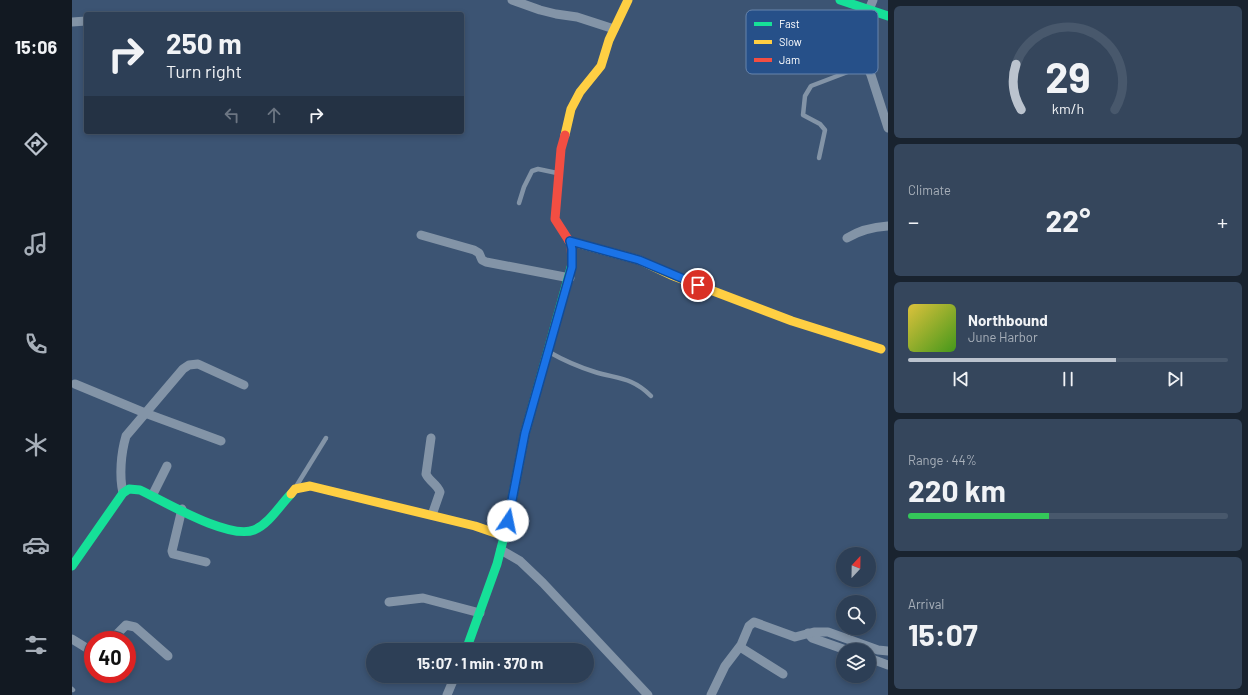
<!DOCTYPE html>
<meta charset="utf-8">
<style>
body{margin:0;font-family:Barlow,sans-serif;background:#35465c;color:#f1f3f6;height:100vh;display:flex;flex-direction:column;font-size:15px;white-space:nowrap}
*{box-sizing:border-box;margin:0}
p{font-size:13px;color:#a7afb9}
.icon{flex:none;width:22px;height:22px;fill:none;stroke:currentColor;stroke-width:2;stroke-linecap:round;stroke-linejoin:round}
.map{position:relative;flex:1;overflow:hidden}
.sheet{display:flex;flex-direction:column;gap:6px;padding:6px;background:#19232f;width:360px}
.sheet>*{flex:none}
.banner{position:absolute;left:12px;top:12px;width:380px;height:122px;border-radius:4px;box-shadow:0 2px 6px #0003,0 0 0 1px #48586c;background:#2d3f56;color:#f1f3f6;overflow:hidden}
.needle{width:26px;rotate:22deg}
.buttons{position:absolute;left:764px;top:547px;display:grid;gap:8px}
.buttons a{display:grid;place-items:center;width:40px;height:40px;border-radius:50%;background:#2d3f56;box-shadow:0 2px 6px #0003,0 0 0 1px #48586c;font-size:20px}
.speed{position:absolute;left:12px;top:631px;display:flex;gap:8px;font-size:20px;font-weight:700;text-align:center}
.speed>*{display:grid;place-content:center;width:52px;height:52px;border-radius:50%;background:#2d3f56;box-shadow:0 2px 6px #0003,0 0 0 1px #48586c;line-height:1}
.speed .limit{border:6px solid #d22;background:#fff;color:#111}
.pin{position:absolute;display:grid;place-items:center;width:34px;height:34px;color:#fff;margin:-17px;border:2px solid #fff;border-radius:50%;box-shadow:0 1px 4px #0007}
.me{position:absolute;width:44px;margin:-22px;rotate:11deg;stroke-linejoin:round;filter:drop-shadow(0 0 3px #0008)}
.turn{display:flex;align-items:center;gap:14px;height:84px;padding:0 16px;font-size:18px}
.turn .icon{width:52px;height:52px;stroke-width:2.5}
.turn b{display:block;font-size:28px;line-height:34px}
.lanes{display:flex;align-items:center;height:38px;padding:0 16px;background:#0003;justify-content:center;gap:20px;direction:ltr}
.lanes .off{opacity:.35}
.big{font-size:30px;font-weight:700;line-height:1.1}
.sheet .card{flex:1;display:flex;flex-direction:column;justify-content:center;gap:6px;min-width:0;padding:0 14px;border-radius:6px;background:#35465c}
.sheet .dial{align-items:center;gap:0}
.dial svg{height:104px;overflow:visible;fill:none;stroke:#48586c;stroke-width:7;stroke-linecap:round;text-anchor:middle}
.dial text{fill:#f1f3f6;stroke:none}
.song{display:flex;align-items:center;gap:12px}
.cover{width:48px;height:48px;border-radius:6px;background:linear-gradient(135deg,hsl(50 70% 55%),hsl(100 70% 35%))}
.played{height:4px;border-radius:2px;background:linear-gradient(90deg,#bbc3ce 65%,#48586c 65%)}
.keys{display:flex;justify-content:space-around;direction:ltr}
.heat{display:flex;justify-content:space-between;align-items:center;font-size:22px;direction:ltr}
.charge{height:6px;border-radius:3px;background:linear-gradient(90deg,#34c759 44%,#48586c 0)}
.trip{position:absolute;left:294px;top:643px;width:228px;height:40px;border-radius:20px;background:#2d3f56;box-shadow:0 2px 6px #0003,0 0 0 1px #48586c;font-weight:700;line-height:40px;text-align:center}
main{display:flex;flex:1;min-height:0}
.tab-bar{display:flex;flex-direction:column;width:72px;justify-content:space-around;align-items:center;background:#121922;color:#a7afb9}
.tab-bar .icon{width:28px;height:28px}
.tab-bar .current{color:#bbc3ce}
.tab-bar b{font-size:18px;color:#f1f3f6}
.map>svg:first-child{display:block}
.lines{fill:none;stroke-linecap:round;stroke-linejoin:round}
.lane{stroke:#8394a7;stroke-width:4.5}
.street{stroke:#8394a7;stroke-width:9}
.fast{stroke:#16e098;stroke-width:9}
.slow{stroke:#ffcf43;stroke-width:9}
.jam{stroke:#f24e42;stroke-width:9}
.route-casing{stroke:#114b97;stroke-width:10}
.route{stroke:#1a73e8;stroke-width:7}
.key{fill:#265089;stroke:#6784ac;stroke-width:1}
.key-label{font-size:11px;fill:#fff}
</style>
<main>
<nav class="tab-bar">
<b>15:06</b>
<svg class="icon current" aria-label="directions" viewBox="0 0 24 24"><path d="M12 3l9 9-9 9-9-9zM9 14v-3h6M13 9l2 2-2 2"/></svg>
<svg class="icon" aria-label="music" viewBox="0 0 24 24"><path d="M9 18V5l10-2v13"/><circle cx="6" cy="18" r="3"/><circle cx="16" cy="16" r="3"/></svg>
<svg class="icon" aria-label="phone" viewBox="0 0 24 24"><path d="M5 4h4l2 5-3 2q2 4 5 5l2-3 5 2v4C11 20 4 13 5 4z"/></svg>
<svg class="icon" aria-label="climate" viewBox="0 0 24 24"><path d="M12 3v18M4 7l16 10M4 17L20 7"/></svg>
<svg class="icon" aria-label="car" viewBox="0 0 24 24"><path d="M5 17H2v-5l4-1 3-4h7l3 4 3 1v5h-3M9 17h6M6 11h13"/><circle cx="7" cy="17" r="2"/><circle cx="17" cy="17" r="2"/></svg>
<svg class="icon" aria-label="filters" viewBox="0 0 24 24"><path d="M4 7h16M4 17h16"/><circle cx="9" cy="7" r="2"/><circle cx="15" cy="17" r="2"/></svg>
</nav>
<div class="map">
<svg width="816" height="695" viewBox="0 0 816 695">
<rect width="100%" height="100%" fill="#3c5473"/>
<g class="lines">
<g class="lane">
<path d="M747,158l6,-28 -5,-6 -17,-9 2,-19 6,-10 55,-21"/>
<path d="M447,203l5,-16 8,-16 6,-2 19,4"/>
<path d="M477,352c14,8 30,15 46,20 23,7 37,5 56,24"/>
<path d="M225,485l29,-47"/>
<path d="M0,689l1,1"/>
</g>
<g class="street">
<path d="M440,0l28,10 16,4 21,3 37,12"/>
<path d="M801,0l-9,22 -3,18 1,14 9,21 17,53"/>
<path d="M0,22l14,-1"/>
<path d="M349,235l53,15 5,3 3,7 4,2 84,16"/>
<path d="M775,238c13,-8 26,-11 41,-12"/>
<path d="M3,384l70,29 76,28"/>
<path d="M359,438l-5,36c3,7 11,10 14,18l-8,23"/>
<path d="M51,493c-4,-17 -2,-40 3,-57l57,-67 6,-4 9,-1 46,21"/>
<path d="M81,494l14,-28"/>
<path d="M110,509l-10,42 1,3 33,8"/>
<path d="M429,550l19,11 23,22 105,112"/>
<path d="M317,602l34,-4 57,15"/>
<path d="M736,633l4,5 34,12"/>
<path d="M0,639l21,13"/>
<path d="M39,640l15,-15 9,2 33,29"/>
<path d="M668,647l43,27"/>
<path d="M797,658l19,7"/>
<path d="M375,695l8,-19"/>
<path d="M639,695l14,-29 16,-21 8,-19 5,-4 41,15 19,-5h14l50,18 10,1"/>
</g>
<g class="fast">
<path d="M768,0l48,16"/>
<path d="M0,566l51,-73 6,-4 11,1c25,12 89,50 114,40 15,-6 26,-25 37,-36"/>
<path d="M394,650l31,-86 11,-43 17,-88 47,-169"/>
</g>
<g class="slow">
<path d="M493,135l6,-26 9,-17 21,-26 8,-26 19,-40"/>
<path d="M497,241l70,19 32,15 121,46 89,28"/>
<path d="M219,494l4,-5 15,-3 165,40 29,10"/>
</g>
<path class="jam" d="M493,135l-4,14 -6,70 16,25 1,20"/>
</g>
<g class="lines">
<g class="route-casing">
<path id="route" d="M436,521l17,-88 47,-166v-18l-2,-8 69,19 59,25"/>
</g>
<use href="#route" class="route"/>
</g>
<rect x="674" y="10" width="132" height="64" rx="6" class="key"/>
<rect x="682" y="22" width="18" height="4" fill="#16e098"/>
<rect x="682" y="40" width="18" height="4" fill="#ffcf43"/>
<rect x="682" y="58" width="18" height="4" fill="#f24e42"/>
<g class="key-label">
<text x="707" y="28">Fast</text>
<text x="707" y="46">Slow</text>
<text x="707" y="64">Jam</text>
</g>
</svg>
<div class="buttons">
<a><svg class="needle" viewBox="-14 -14 28 28"><path d="M0-13l5 13h-10z" fill="#e53935"/><path d="M0 13l5-13h-10z" fill="#a7afb9"/></svg></a>
<a><svg class="icon" aria-label="search" viewBox="0 0 24 24"><circle cx="10" cy="10" r="6"/><path d="M15 15l6 6"/></svg></a>
<a><svg class="icon" aria-label="layers" viewBox="0 0 24 24"><path d="M12 4l9 5-9 5-9-5zM3 14l9 5 9-5"/></svg></a>
</div>
<div class="speed"><div class="limit">40</div></div>
<div class="pin" style="left:626px;top:285px;background:#d93025"><svg class="icon" aria-label="arrive" viewBox="0 0 24 24"><path d="M6 21V4h12l-3 4 3 4H6"/></svg></div>
<svg class="me" style="left:436px;top:521px" viewBox="-20 -20 40 40"><circle r="19" fill="#fff"/><path d="M0-13L10 11 0 6-10 11z" fill="#1a73e8"/></svg>
<div class="trip">15:07 · 1 min · 370 m</div>
<div class="banner">
<div class="turn"><svg class="icon" aria-label="right" viewBox="0 0 24 24"><path d="M7 20v-9h11M14 6l5 5-5 5"/></svg><div><b>250 m</b>Turn right</div></div>
<div class="lanes"><svg class="icon off" aria-label="left" viewBox="0 0 24 24"><path d="M17 20v-9H6M10 6l-5 5 5 5"/></svg><svg class="icon off" aria-label="ahead" viewBox="0 0 24 24"><path d="M12 20V5M6 11l6-6 6 6"/></svg><svg class="icon" aria-label="right" viewBox="0 0 24 24"><path d="M7 20v-9h11M14 6l5 5-5 5"/></svg></div>
</div>
</div>
<section class="sheet">
<div class="card dial"><svg viewBox="0 0 100 80">
<path d="M14 69A42 42 0 1 1 86 69"/>
<path d="M14 69A42 42 0 0 1 10 34" stroke="#bbc3ce"/>
<text x="50" y="56" font-size="32" font-weight="700">29</text>
<text x="50" y="72" font-size="11">km/h</text>
</svg></div>
<div class="card"><p>Climate</p>
<div class="heat"><a>−</a><b class="big">22°</b><a>+</a></div>
</div>
<div class="card">
<div class="song"><i class="cover"></i><div><b>Northbound</b><p>June Harbor</p></div></div>
<div class="played"></div>
<div class="keys"><svg class="icon" aria-label="previous" viewBox="0 0 24 24"><path d="M18 5L8 12l10 7zM5 5v14"/></svg><svg class="icon" aria-label="pause" viewBox="0 0 24 24"><path d="M8 5v14M16 5v14"/></svg><svg class="icon" aria-label="next" viewBox="0 0 24 24"><path d="M6 5l10 7-10 7zM19 5v14"/></svg></div>
</div>
<div class="card"><p>Range · 44%</p><b class="big">220 km</b><div class="charge"></div></div>
<div class="card"><p>Arrival</p><b class="big">15:07</b></div>
</section>
</main>
